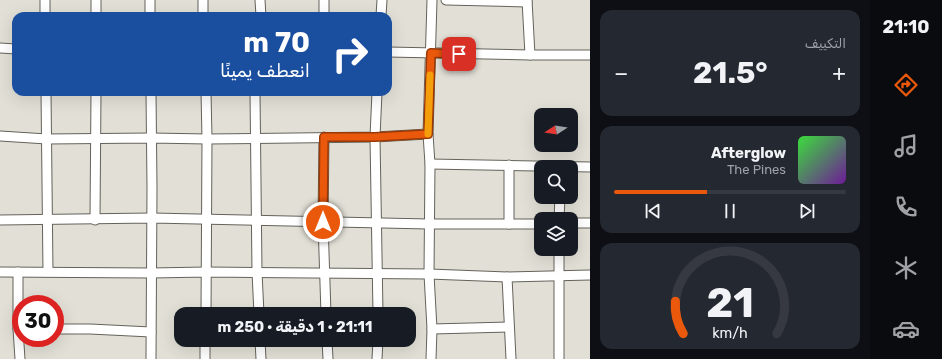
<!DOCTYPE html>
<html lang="ar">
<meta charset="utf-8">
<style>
body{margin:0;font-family:Rubik,Vazirmatn,sans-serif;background:#242831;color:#f1f3f6;direction:rtl;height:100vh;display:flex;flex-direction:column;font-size:15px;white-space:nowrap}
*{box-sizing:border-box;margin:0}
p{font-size:13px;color:#9ea1a6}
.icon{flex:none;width:22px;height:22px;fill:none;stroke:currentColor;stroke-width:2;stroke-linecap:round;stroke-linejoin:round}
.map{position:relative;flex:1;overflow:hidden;direction:ltr}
.drawer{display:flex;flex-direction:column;gap:10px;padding:10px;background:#0d0f14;width:280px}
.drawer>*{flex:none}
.banner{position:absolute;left:12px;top:12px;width:380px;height:84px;border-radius:12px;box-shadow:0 4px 16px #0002;direction:rtl;background:#1a4fa0;color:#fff;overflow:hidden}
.needle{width:26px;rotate:258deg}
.buttons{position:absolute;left:534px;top:108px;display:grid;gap:8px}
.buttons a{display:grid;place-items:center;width:44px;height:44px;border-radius:8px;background:#171b24;box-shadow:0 4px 16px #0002;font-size:20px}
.speed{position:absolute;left:12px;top:295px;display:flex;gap:8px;font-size:20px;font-weight:700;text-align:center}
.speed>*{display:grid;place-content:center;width:52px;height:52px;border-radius:50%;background:#171b24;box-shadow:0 4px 16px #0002;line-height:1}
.speed .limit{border:6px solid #d22;background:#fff;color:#111}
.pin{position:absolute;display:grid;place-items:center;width:34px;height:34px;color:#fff;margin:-17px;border-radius:8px;box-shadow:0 2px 6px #0006}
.me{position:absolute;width:44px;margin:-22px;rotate:0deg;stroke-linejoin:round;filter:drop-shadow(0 0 3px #0008)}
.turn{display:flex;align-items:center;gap:14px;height:84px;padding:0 16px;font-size:18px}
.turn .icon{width:52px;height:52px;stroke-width:2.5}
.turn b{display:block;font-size:28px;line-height:34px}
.big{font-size:30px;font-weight:700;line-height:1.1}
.drawer .card{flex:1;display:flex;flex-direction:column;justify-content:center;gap:6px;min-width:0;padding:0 14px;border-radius:12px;background:#242831}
.drawer .dial{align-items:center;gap:0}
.dial svg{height:104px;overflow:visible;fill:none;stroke:#363941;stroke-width:7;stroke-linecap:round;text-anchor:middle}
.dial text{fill:#f1f3f6;stroke:none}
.song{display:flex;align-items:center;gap:12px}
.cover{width:48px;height:48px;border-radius:6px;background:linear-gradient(135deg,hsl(120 70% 55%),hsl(280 70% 35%))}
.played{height:4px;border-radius:2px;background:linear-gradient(90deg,#ea580c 40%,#363941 40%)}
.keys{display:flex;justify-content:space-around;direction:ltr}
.heat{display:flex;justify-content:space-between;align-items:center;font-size:22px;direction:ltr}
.trip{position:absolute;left:174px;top:307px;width:242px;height:40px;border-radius:12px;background:#171b24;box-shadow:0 4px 16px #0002;font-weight:700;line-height:40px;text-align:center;direction:rtl}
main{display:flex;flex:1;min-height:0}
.dock{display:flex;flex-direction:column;width:72px;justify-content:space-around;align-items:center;background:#090b0e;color:#9ea1a6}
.dock .icon{width:28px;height:28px}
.dock .current{color:#ea580c}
.dock b{font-size:18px;color:#f1f3f6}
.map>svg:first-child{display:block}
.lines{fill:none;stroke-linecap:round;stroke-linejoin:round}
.minor-casing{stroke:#64625a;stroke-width:11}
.minor{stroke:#fff;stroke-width:9}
.route-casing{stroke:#983908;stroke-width:10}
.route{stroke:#ea580c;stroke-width:7}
.slow{stroke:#f59e0b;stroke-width:7}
</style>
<main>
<nav class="dock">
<b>21:10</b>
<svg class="icon current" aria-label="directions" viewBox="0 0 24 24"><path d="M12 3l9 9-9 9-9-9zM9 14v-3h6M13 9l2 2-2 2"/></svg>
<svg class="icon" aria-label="music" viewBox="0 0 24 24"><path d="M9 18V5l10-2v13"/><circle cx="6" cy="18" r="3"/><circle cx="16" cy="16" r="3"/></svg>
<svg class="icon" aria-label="phone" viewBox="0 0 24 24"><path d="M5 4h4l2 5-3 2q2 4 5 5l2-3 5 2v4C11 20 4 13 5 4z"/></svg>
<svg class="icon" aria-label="climate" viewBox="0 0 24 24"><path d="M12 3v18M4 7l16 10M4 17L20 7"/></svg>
<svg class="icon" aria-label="car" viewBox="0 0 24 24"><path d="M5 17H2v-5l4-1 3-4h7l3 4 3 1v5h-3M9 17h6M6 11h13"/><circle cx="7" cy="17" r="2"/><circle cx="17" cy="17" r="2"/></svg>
</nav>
<section class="drawer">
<div class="card"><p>التكييف</p>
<div class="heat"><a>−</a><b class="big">21.5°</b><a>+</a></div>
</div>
<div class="card">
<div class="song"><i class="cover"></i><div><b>Afterglow</b><p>The Pines</p></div></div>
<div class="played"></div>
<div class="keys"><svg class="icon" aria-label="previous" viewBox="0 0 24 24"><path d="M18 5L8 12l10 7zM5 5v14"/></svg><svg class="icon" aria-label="pause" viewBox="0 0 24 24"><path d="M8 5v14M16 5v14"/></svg><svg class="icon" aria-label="next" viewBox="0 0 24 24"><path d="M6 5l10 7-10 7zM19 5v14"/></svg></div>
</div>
<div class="card dial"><svg viewBox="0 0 100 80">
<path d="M14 69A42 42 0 1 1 86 69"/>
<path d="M14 69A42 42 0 0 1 8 44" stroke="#ea580c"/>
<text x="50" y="56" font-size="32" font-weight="700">21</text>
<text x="50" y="72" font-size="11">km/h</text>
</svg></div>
</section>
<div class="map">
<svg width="590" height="359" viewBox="0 0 590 359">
<rect width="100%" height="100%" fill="#e2e0d6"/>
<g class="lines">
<g class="minor-casing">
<g id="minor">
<path d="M45,0v16"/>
<path d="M150,0v16"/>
<path d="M203,0v16"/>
<path d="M260,0l1,16"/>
<path d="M324,0v16"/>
<path d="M446,0l81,2"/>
<path d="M527,0l3,55"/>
<path d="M96,16v-16"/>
<path d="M381,16l1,-16"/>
<path d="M0,48l16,1"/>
<path d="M388,52l142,3h60"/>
<path d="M46,92l2,180"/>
<path d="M206,92l1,47 -1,175"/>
<path d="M255,92l2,180 2,42"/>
<path d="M377,92l-2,45 3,177"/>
<path d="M0,136l47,3 104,-1 56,1 168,-2 53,-3"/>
<path d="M324,137l-1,85 3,92"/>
<path d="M430,164l160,3"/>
<path d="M559,219l1,-22"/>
<path d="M0,220l152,-2 277,6h112"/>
<path d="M95,220l1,-128"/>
<path d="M571,223h19"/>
<path d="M509,224v-59"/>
<path d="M0,272l151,1 56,-1 222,2 78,3 83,-2"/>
<path d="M18,272v57h3"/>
<path d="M507,277l4,82"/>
<path d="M18,329l2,30"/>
<path d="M55,329h35l61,3"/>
<path d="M432,329l77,-2"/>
<path d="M260,340l1,19"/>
<path d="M327,340l1,19"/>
<path d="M151,359l1,-171 -1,-96"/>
<path d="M205,359v-19"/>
<path d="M377,359l1,-19"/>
<path d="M431,359l1,-30 -3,-55 1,-110 -2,-30 4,-134"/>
<path d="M559,359v-110"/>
</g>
</g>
<use href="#minor" class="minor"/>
</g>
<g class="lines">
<g class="route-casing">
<path id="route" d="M323,222l1,-85h51l53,-3 3,-81 28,1"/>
</g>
<use href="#route" class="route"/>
<path class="slow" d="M428,134l2,-59"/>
</g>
</svg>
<div class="buttons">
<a><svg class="needle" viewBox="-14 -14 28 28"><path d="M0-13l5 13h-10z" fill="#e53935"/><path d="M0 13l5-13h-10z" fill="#9ea1a6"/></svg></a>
<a><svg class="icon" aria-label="search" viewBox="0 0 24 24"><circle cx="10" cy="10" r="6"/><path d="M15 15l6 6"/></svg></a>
<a><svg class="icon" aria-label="layers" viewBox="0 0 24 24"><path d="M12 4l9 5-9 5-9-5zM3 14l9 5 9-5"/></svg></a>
</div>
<div class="speed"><div class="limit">30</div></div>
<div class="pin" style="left:459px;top:54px;background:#d93025"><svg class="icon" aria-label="arrive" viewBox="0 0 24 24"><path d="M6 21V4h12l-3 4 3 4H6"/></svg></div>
<svg class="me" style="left:323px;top:222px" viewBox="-20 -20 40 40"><circle r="17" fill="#ea580c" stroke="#fff" stroke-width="3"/><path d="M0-11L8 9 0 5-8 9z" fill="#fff"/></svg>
<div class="trip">21:11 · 1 دقيقة · 250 m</div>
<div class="banner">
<div class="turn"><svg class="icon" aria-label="right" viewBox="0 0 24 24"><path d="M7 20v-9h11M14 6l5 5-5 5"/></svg><div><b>70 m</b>انعطف يمينًا</div></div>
</div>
</div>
</main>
